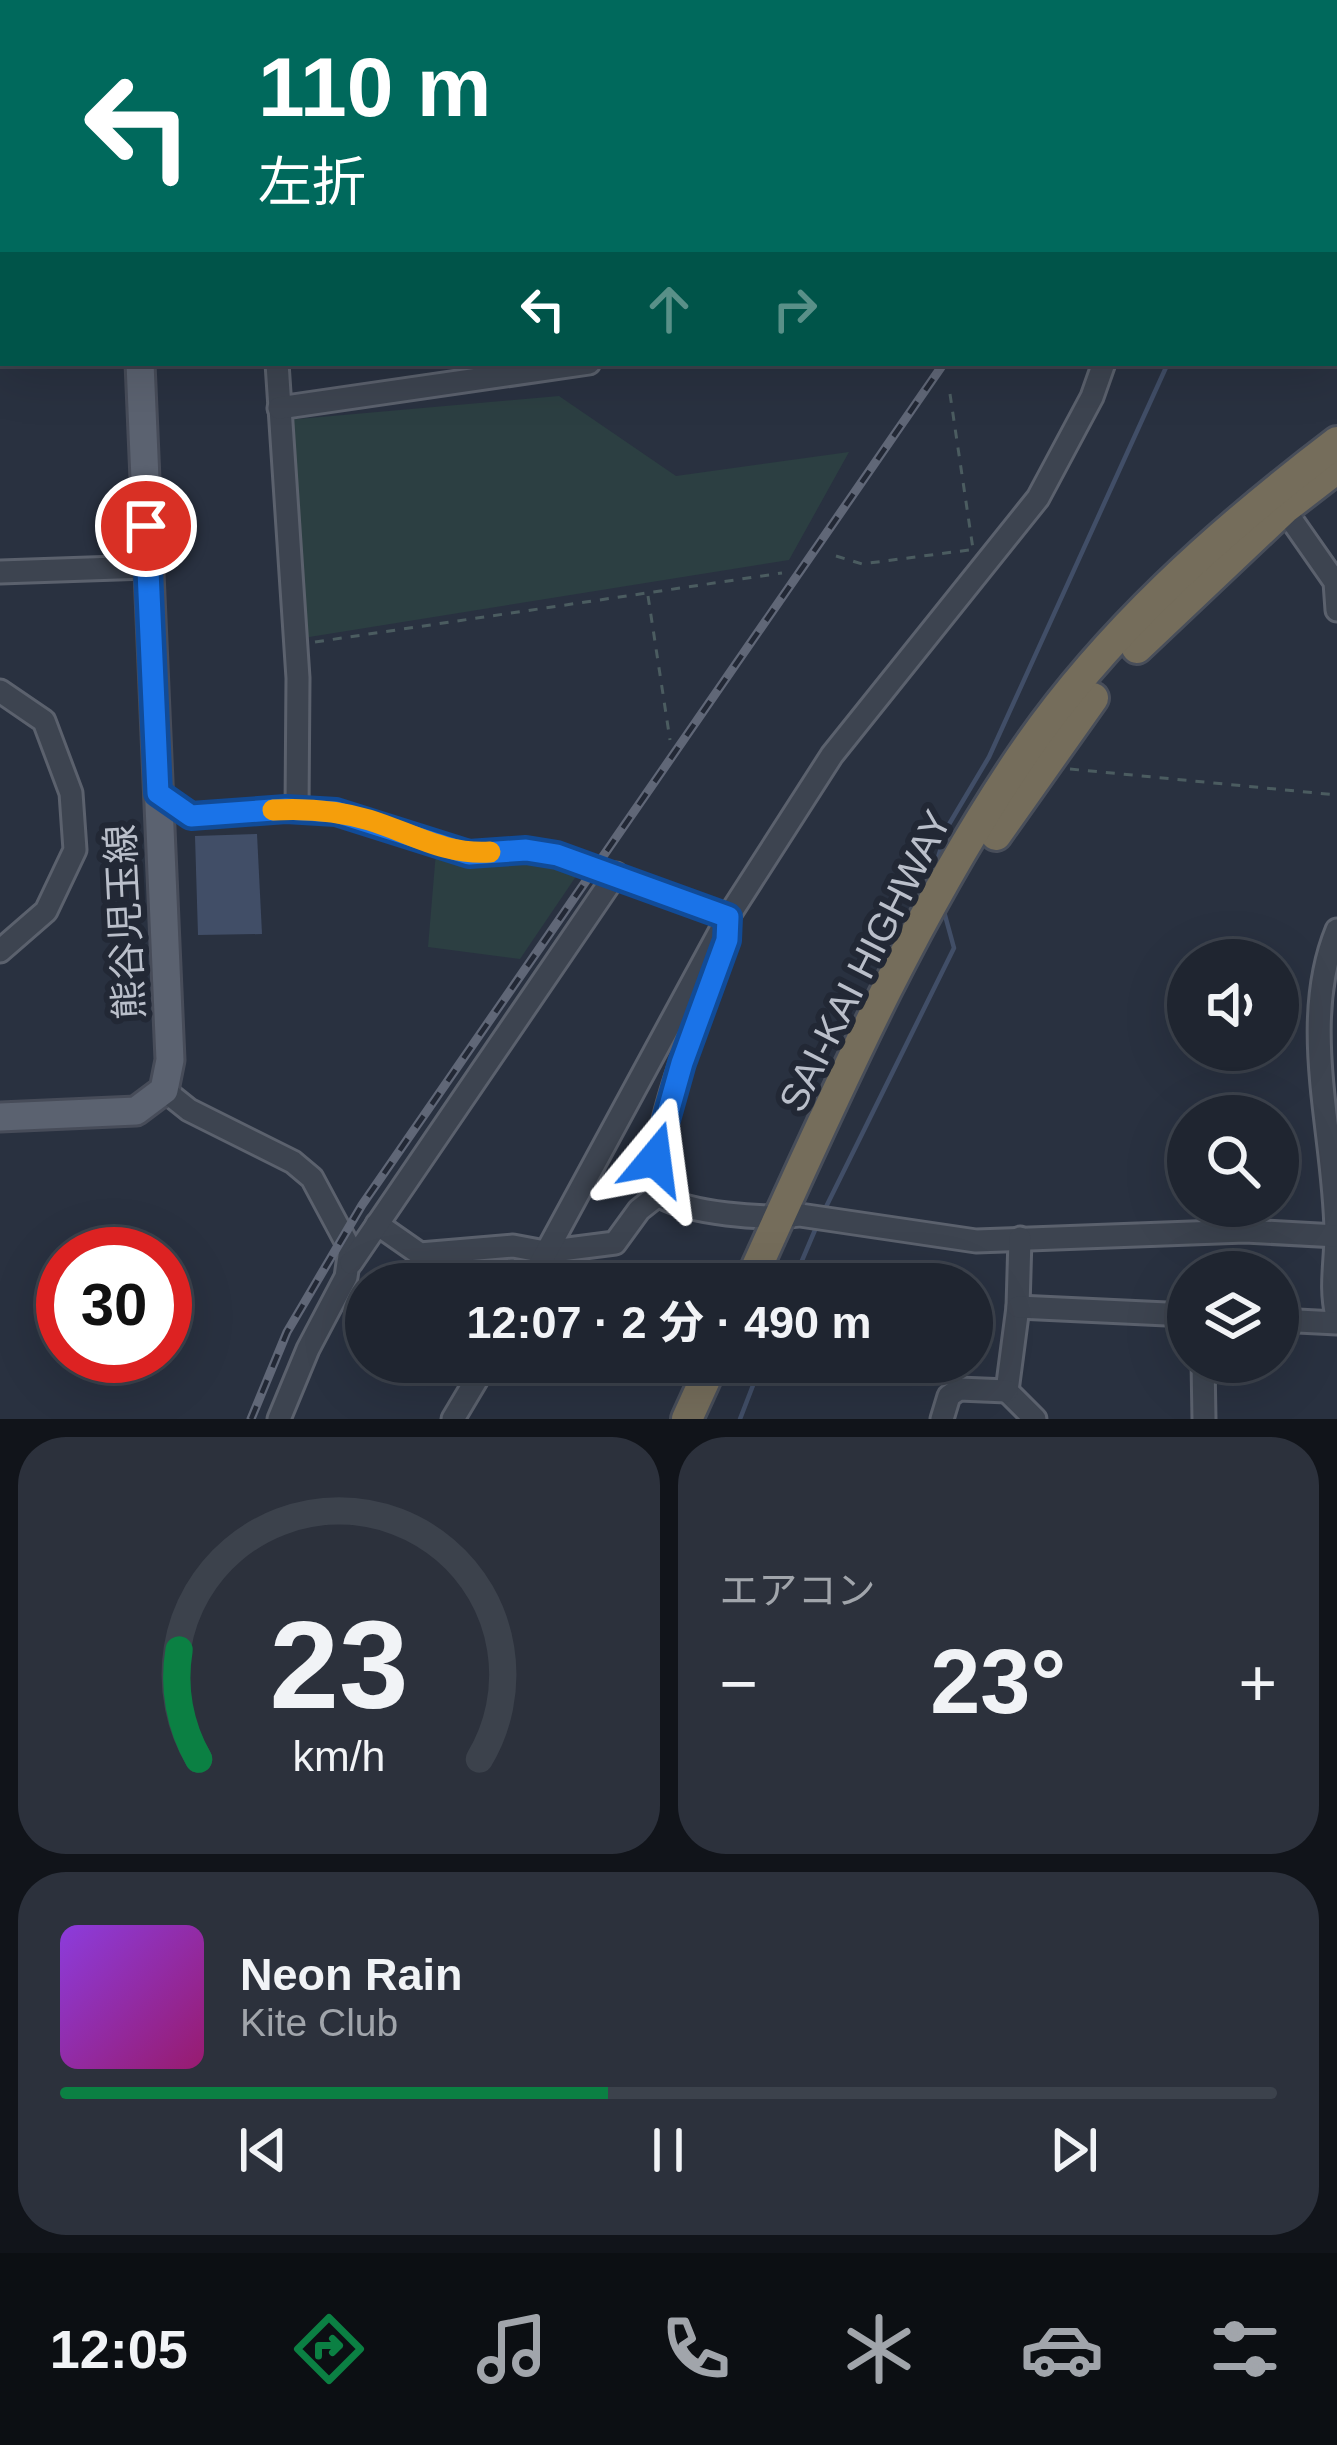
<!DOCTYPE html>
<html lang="ja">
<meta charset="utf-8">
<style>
body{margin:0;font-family:Helvetica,"Noto Sans JP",sans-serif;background:#2c313c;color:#f1f3f6;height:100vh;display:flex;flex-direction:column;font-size:45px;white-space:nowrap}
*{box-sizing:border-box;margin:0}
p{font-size:39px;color:#a1a5ab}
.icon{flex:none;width:66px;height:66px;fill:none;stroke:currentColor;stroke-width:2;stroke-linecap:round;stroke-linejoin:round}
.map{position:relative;height:1419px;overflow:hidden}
.side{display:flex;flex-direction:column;gap:18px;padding:18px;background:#11141a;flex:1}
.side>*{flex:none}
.guide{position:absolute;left:0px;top:0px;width:1338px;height:366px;box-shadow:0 12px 48px #0002,0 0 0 3px #3c424c;background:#00695c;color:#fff;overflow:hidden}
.tools{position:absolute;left:1167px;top:939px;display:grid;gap:24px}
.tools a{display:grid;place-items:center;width:132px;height:132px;border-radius:50%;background:#1f2530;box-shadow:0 12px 48px #0002,0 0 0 3px #3c424c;font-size:60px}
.speed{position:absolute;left:36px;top:1227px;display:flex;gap:24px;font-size:60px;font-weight:700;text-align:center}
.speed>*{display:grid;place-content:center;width:156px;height:156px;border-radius:50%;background:#1f2530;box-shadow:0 12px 48px #0002,0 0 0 3px #3c424c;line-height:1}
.speed .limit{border:18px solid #d22;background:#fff;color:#111}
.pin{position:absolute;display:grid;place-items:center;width:102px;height:102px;color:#fff;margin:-51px;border:6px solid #fff;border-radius:50%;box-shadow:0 3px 12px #0007}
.me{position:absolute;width:132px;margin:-66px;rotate:16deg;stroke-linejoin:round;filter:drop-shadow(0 0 9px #0008)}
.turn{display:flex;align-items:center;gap:42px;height:252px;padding:0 60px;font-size:54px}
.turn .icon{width:156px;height:156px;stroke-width:2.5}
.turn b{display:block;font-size:84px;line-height:102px}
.lanes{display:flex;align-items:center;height:114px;padding:0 60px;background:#0003;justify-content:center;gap:60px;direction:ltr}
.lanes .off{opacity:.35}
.big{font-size:90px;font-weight:700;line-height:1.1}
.side .card{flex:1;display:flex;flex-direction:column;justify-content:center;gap:18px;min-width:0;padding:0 42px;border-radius:48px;background:#2c313c}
.side .dial{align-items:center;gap:0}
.dial svg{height:312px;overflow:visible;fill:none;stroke:#3c424c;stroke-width:7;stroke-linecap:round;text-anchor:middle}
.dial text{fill:#f1f3f6;stroke:none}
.song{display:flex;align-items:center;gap:36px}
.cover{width:144px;height:144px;border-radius:18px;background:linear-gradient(135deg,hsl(270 70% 55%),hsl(320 70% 35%))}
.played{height:12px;border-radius:6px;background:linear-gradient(90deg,#0b8043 45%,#3c424c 45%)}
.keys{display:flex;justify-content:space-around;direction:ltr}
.heat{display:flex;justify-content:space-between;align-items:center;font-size:66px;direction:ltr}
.side .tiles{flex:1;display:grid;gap:18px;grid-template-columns:1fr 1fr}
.card:last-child{grid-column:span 2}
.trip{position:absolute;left:345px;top:1263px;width:648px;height:120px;border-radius:60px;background:#1f2530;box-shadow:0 12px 48px #0002,0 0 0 3px #3c424c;font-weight:700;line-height:120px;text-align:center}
.menu{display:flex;height:192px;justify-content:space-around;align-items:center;background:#0c0f13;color:#a1a5ab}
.menu .icon{width:84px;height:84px}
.menu .current{color:#0b8043}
.menu b{font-size:54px;color:#f1f3f6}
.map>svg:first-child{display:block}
.green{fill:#2c3f42}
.water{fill:#414e67}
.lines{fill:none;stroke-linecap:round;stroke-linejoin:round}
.stream{stroke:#414e67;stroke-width:4.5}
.minor-casing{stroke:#5b616d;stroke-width:27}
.major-casing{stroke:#474c59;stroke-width:33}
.highway-casing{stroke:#484e5a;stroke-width:36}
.path{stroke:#4b5c60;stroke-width:3;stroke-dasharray:9 9;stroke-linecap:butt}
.minor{stroke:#3d4450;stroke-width:21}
.major{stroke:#5b6270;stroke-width:27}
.highway{stroke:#756d5b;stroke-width:30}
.rail-casing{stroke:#606777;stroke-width:9}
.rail{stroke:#222835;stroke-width:4.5;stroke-dasharray:14;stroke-linecap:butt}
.route-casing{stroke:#114b97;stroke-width:30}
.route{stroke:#1a73e8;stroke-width:21}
.slow{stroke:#f59e0b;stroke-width:21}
.labels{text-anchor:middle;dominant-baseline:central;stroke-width:12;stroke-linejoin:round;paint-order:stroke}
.street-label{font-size:39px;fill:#babfca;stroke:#222835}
</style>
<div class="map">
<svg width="1337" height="1419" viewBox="0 0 1337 1419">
<rect width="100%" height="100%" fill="#293140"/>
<g class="green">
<path d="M559,396l117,80 173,-24 -60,108 -486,78 -16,-218z"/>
<path d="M436,852l89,2 54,18 -59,87 -92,-12z"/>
</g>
<path class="water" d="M257,834l5,100 -64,1 -3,-99z"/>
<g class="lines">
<g class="stream">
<path d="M1335,290h2"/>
<path d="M933,873l15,-47 41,-69 179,-394"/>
<path d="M823,1213l131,-265 -11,-40"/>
<path d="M792,1284l26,-61"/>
<path d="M740,1419l22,-57"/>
</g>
<g class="minor-casing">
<g id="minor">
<path d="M265,0v3"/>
<path d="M894,0l1,3"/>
<path d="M1335,75l2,-1"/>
<path d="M277,363l21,315 -1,131"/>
<path d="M279,408l310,-45"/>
<path d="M1284,509l51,73 2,28"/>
<path d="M0,572l147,-5"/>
<path d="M0,691l44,30 27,72 4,57 -29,61 -46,40"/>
<path d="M158,793l33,23 94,-7 51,3 132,42 58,-4 31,5 171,62"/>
<path d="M1337,930c-39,95 -2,204 -1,303 0,30 -6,54 1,83"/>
<path d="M724,947c-19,54 -82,197 -66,248 31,19 106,25 142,20l176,26 269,-10 92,5"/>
<path d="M164,1090l25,20 104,52 19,16 38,71 -4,28 -38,72 -29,70"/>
<path d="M377,1224l43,30 93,-8 32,6 70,-9 24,-33 19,-15"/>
<path d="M1020,1238l-2,69 -11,84 28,28"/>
<path d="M351,1263l265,-389"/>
<path d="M529,1284l199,-367 104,-162 206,-257 54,-101 12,-34"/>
<path d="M1018,1307l170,8"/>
<path d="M1278,1320l59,3"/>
<path d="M1203,1362l1,57"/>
<path d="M453,1419l34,-57"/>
<path d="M942,1419l7,-23 10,-7 48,2"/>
</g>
</g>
<g class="major-casing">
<g id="major">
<path d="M125,0l1,3"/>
<path d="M0,1117l136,-6 28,-21 6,-30 -30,-697"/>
</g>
</g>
<g class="highway-casing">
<g id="highway">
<path d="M1137,648l147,-139 53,-41"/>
<path d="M996,835l97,-137"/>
<path d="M749,1284c82,-180 161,-363 272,-527 83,-123 199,-226 316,-315"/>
<path d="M687,1419l26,-57"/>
</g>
</g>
<g class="path">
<path d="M950,394l23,155"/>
<path d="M836,556l26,8 107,-14"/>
<path d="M648,596l22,144"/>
<path d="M315,642l467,-69"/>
<path d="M1070,769l267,26"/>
</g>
<use href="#minor" class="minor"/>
<use href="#major" class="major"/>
<use href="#highway" class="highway"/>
<g class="rail-casing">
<path id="rail" d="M251,1419l36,-87 75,-127 582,-842"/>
</g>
<use href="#rail" class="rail"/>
</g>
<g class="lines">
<g class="route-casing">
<path id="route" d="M146,526l12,267 33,23 95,-7 50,3 133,42 57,-4 31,5 171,62 -1,23 -45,123 -27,96"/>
</g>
<use href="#route" class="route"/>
<path class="slow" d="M273,810c33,-2 66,1 96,10 42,13 76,35 121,32"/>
</g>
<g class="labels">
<g class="street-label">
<text transform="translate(125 922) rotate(-93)">熊谷児玉線</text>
<text transform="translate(865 961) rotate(-63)">SAI-KAI HIGHWAY</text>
</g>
</g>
</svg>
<div class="tools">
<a><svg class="icon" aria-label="sound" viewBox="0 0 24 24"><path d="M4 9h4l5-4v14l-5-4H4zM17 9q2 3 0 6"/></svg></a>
<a><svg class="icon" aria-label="search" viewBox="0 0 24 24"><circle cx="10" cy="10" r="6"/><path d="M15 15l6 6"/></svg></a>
<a><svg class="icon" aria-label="layers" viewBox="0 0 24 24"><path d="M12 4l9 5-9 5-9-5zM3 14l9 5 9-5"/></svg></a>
</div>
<div class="speed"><div class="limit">30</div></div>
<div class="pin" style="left:146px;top:526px;background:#d93025"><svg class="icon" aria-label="arrive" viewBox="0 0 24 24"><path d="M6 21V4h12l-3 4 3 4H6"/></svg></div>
<svg class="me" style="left:655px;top:1159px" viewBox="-20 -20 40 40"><path d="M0-17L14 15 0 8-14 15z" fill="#1a73e8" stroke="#fff" stroke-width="4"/></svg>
<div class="trip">12:07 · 2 分 · 490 m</div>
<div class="guide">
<div class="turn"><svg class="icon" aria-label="left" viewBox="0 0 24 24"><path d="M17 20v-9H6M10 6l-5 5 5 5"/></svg><div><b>110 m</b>左折</div></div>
<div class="lanes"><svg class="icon" aria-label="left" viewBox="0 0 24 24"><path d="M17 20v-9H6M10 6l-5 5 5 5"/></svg><svg class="icon off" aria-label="ahead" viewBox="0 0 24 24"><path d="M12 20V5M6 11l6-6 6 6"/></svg><svg class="icon off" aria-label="right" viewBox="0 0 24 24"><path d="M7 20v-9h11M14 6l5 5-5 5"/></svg></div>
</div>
</div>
<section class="side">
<div class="tiles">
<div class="card dial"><svg viewBox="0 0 100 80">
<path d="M14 69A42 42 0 1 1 86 69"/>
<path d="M14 69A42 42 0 0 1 9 41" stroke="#0b8043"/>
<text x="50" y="56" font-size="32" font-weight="700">23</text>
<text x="50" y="72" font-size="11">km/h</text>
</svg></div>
<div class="card"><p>エアコン</p>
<div class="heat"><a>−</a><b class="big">23°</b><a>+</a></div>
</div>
<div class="card">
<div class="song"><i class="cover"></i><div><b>Neon Rain</b><p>Kite Club</p></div></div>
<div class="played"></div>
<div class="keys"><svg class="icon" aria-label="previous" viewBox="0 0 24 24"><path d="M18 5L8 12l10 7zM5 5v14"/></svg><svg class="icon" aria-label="pause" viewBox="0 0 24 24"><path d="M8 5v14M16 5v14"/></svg><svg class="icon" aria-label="next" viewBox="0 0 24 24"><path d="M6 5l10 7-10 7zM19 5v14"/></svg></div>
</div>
</div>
</section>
<nav class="menu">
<b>12:05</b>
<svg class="icon current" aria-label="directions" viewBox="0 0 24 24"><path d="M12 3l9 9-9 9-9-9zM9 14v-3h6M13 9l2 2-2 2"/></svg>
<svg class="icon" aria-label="music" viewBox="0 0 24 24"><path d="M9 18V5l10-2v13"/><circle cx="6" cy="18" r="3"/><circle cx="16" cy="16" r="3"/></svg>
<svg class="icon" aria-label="phone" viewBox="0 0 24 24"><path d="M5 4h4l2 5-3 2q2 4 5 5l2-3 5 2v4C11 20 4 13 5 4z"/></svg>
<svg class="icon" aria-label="climate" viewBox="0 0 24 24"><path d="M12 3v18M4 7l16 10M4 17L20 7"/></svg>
<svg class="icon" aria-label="car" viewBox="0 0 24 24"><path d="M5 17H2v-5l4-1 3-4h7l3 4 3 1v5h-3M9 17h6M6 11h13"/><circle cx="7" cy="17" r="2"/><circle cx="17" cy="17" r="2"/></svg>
<svg class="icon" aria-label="filters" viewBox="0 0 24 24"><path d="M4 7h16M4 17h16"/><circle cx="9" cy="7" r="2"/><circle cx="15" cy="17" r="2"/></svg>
</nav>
